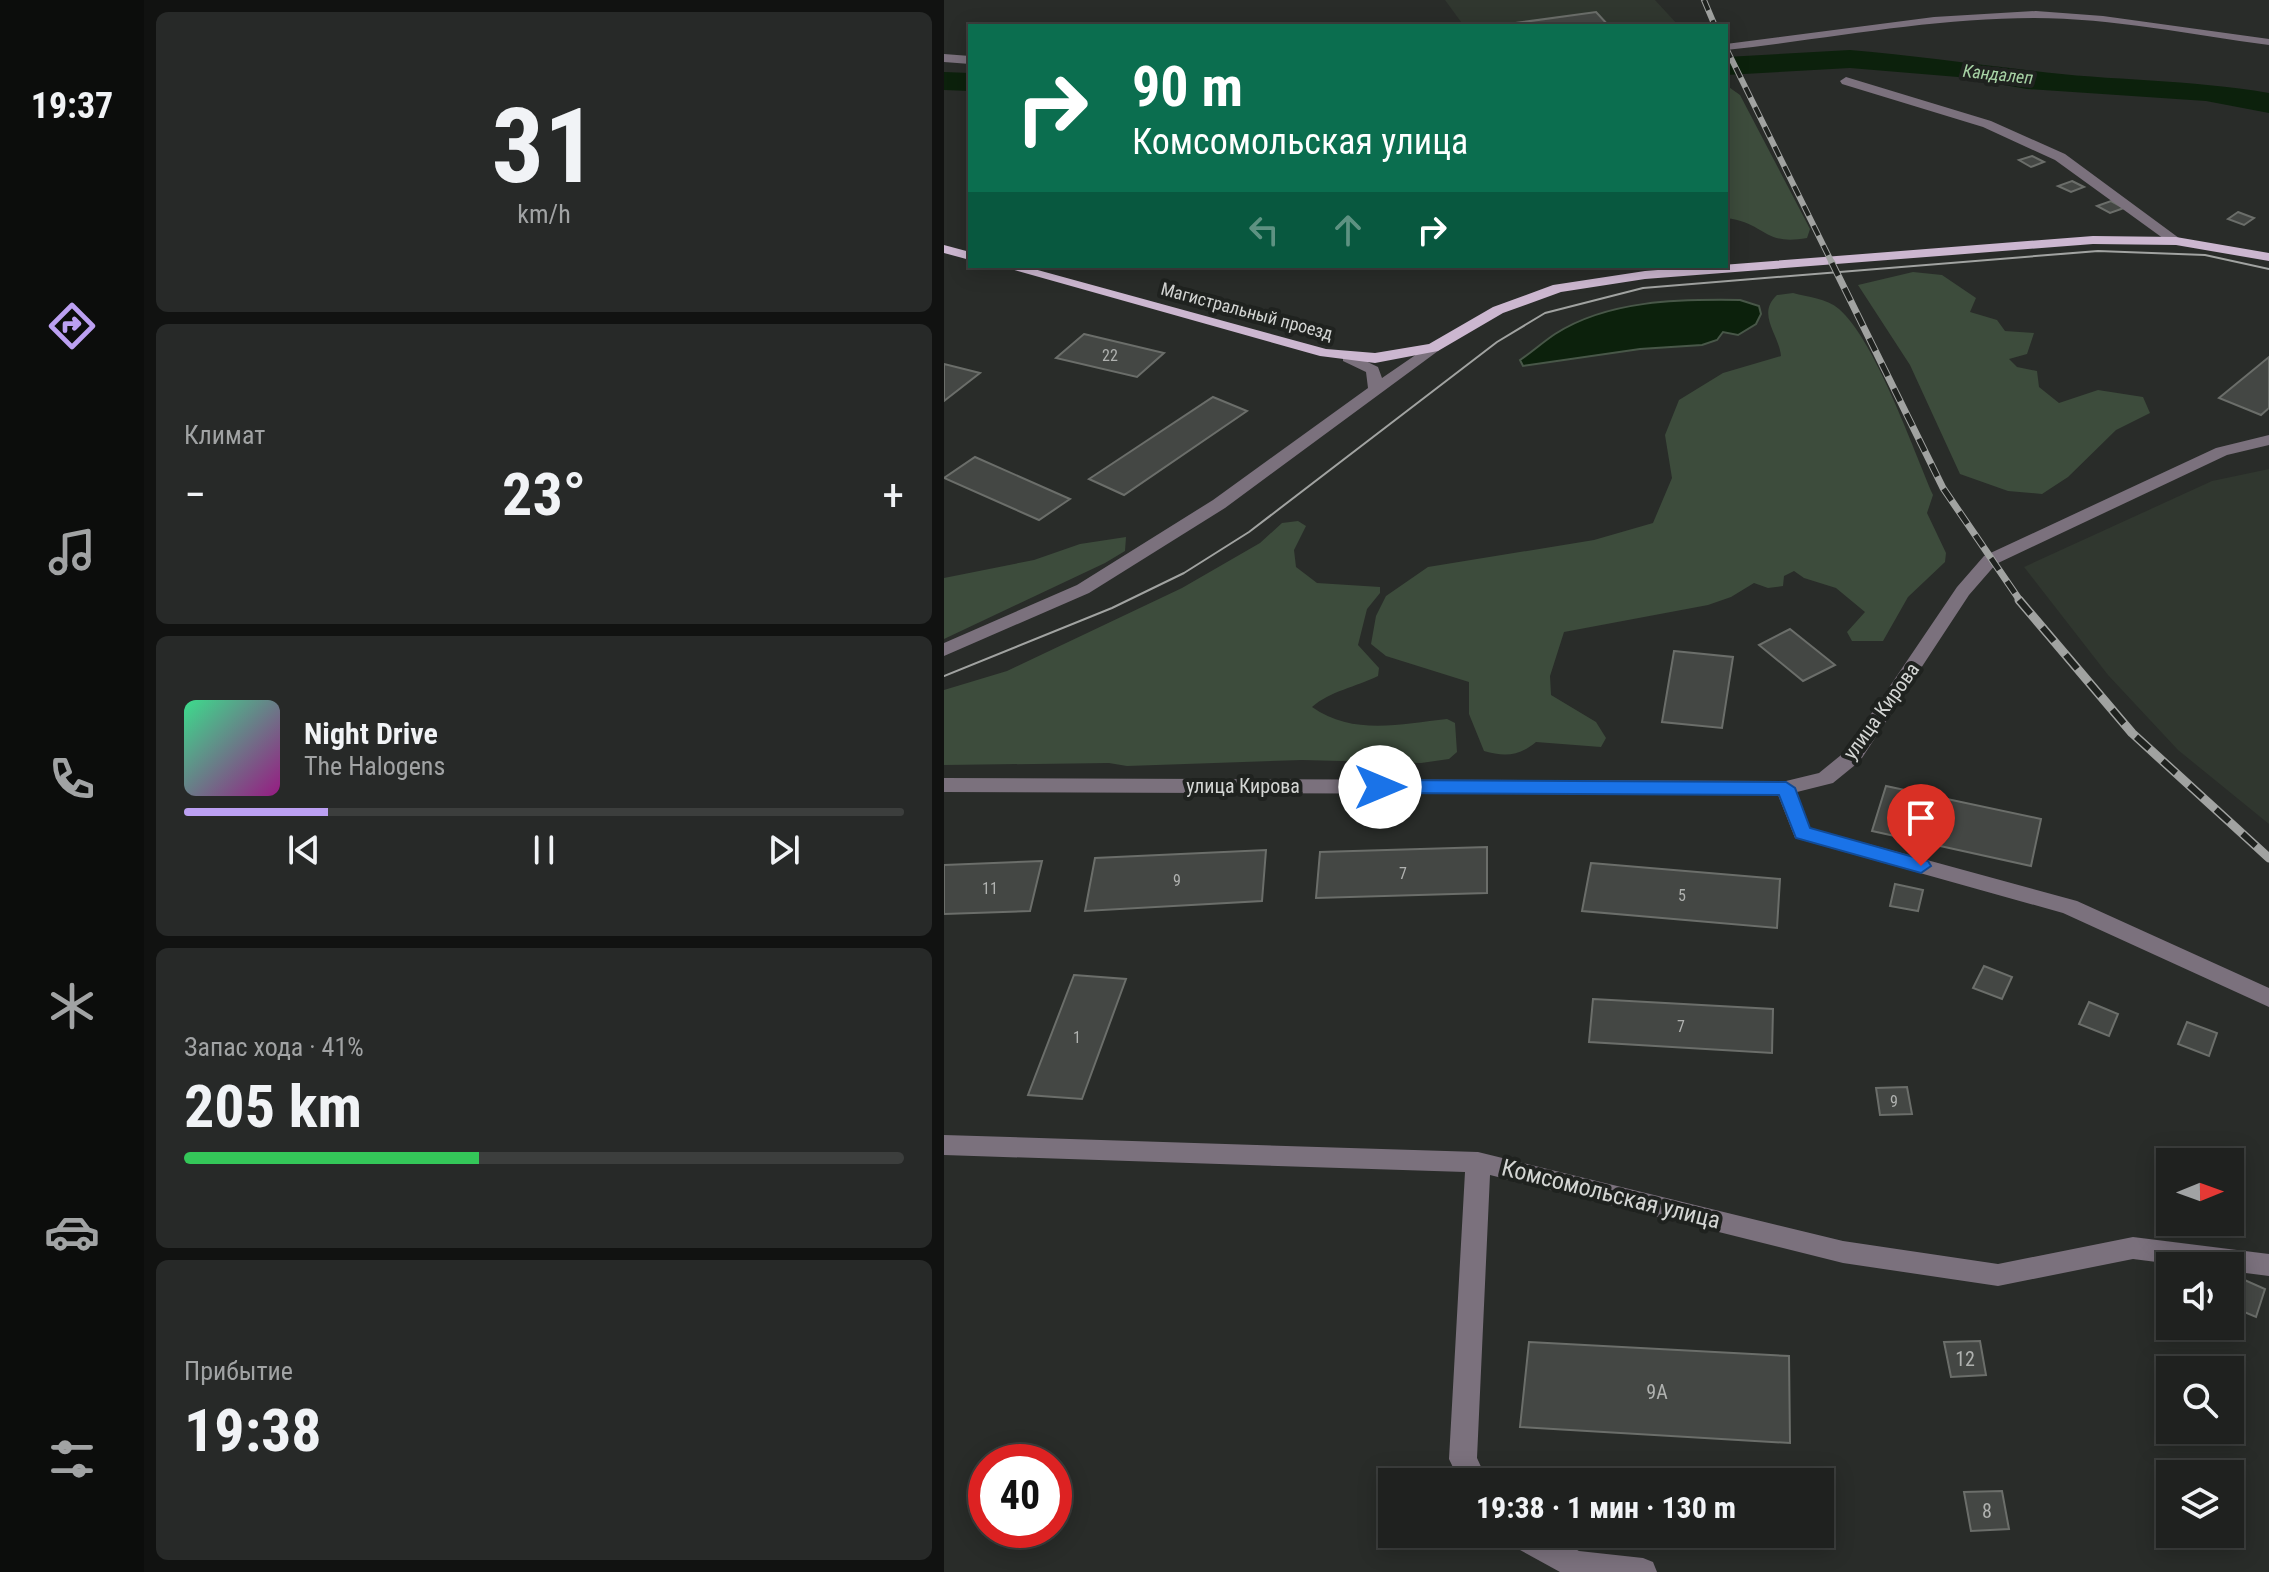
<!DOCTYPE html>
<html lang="ru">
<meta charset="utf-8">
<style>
body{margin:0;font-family:"Roboto Condensed",sans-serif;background:#272928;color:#f1f3f6;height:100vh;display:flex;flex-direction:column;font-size:30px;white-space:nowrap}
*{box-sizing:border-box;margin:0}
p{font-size:26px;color:#a1a3a4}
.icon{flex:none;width:44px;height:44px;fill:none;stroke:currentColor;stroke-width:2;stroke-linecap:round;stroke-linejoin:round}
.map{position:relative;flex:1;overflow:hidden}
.side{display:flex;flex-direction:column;gap:12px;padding:12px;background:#111211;width:800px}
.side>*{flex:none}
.hud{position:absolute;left:24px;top:24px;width:760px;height:244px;border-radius:0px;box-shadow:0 4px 20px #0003,0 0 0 2px #3c3e3d;background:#0b6e4f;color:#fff;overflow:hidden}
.needle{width:52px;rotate:89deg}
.controls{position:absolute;left:1212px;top:1148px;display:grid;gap:16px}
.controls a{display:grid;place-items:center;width:88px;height:88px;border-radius:0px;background:#1f211f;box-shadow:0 4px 20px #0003,0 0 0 2px #3c3e3d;font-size:40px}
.speed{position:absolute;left:24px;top:1444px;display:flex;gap:16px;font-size:40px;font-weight:700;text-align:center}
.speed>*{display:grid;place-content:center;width:104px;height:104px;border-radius:50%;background:#1f211f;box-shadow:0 4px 20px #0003,0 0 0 2px #3c3e3d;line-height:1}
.speed .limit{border:12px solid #d22;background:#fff;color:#111}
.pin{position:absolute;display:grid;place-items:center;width:68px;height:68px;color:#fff;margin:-82px -34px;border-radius:50% 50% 50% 0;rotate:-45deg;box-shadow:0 0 8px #0007}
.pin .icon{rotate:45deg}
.me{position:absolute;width:88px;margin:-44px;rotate:90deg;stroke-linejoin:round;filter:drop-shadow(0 0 6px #0008)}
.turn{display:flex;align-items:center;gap:28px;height:168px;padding:0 32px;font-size:36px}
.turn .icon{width:104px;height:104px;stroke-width:2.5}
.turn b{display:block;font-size:56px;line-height:68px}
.lanes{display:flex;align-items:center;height:76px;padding:0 32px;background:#0003;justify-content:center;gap:40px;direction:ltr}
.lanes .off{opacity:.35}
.big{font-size:60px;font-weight:700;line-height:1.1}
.side .widget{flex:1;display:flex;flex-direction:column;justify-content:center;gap:12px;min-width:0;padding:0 28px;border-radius:12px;background:#272928}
.side .dial{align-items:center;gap:0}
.dial b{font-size:104px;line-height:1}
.song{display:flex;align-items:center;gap:24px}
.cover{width:96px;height:96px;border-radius:12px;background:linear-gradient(135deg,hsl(150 70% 55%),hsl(310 70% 35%))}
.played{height:8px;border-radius:4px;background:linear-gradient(90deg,#bca0f2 20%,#3c3e3d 20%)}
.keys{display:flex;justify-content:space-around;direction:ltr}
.heat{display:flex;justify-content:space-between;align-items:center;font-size:44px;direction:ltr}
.charge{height:12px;border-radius:6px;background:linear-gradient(90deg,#34c759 41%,#3c3e3d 0)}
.trip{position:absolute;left:434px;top:1468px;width:456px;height:80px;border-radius:0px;background:#1f211f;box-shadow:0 4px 20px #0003,0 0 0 2px #3c3e3d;font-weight:700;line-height:80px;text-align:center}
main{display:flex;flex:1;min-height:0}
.tab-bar{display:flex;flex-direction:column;width:144px;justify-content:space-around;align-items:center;background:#0c0d0c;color:#a1a3a4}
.tab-bar .icon{width:56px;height:56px}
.tab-bar .on{color:#bca0f2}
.tab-bar b{font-size:36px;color:#f1f3f6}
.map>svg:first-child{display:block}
.built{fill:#30372f}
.green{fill:#3d4c3c}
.water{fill:#0c210c;stroke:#485748;stroke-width:2}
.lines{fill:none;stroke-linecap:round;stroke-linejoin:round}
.river{fill:#0c210c;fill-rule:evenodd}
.building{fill:#444744;stroke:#6b6e6a;stroke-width:2}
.minor{fill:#7b717d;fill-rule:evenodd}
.major{fill:#ccb7d0;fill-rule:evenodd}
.tram{stroke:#a1a3a1;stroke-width:2}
.rail-far2-casing{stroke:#a1a3a1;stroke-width:6}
.rail-far1-casing{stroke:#a1a3a1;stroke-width:7}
.rail-casing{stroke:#a1a3a1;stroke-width:9}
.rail-far2{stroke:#1f221f;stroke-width:4;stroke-dasharray:11;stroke-linecap:butt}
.rail-far1{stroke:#1f221f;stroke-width:5;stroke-dasharray:14;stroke-linecap:butt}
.rail{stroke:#1f221f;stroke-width:6;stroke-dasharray:18;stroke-linecap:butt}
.route{fill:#1a73e8;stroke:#114b97;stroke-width:2}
.labels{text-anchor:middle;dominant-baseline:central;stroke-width:8;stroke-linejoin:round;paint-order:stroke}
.number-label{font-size:16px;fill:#b0b2b0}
.far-water-label{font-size:18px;font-style:italic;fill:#a7d3a5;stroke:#1f221f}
.far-street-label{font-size:18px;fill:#d4d6d4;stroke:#1f221f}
.street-label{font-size:20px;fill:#d4d6d4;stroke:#1f221f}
.near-number-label{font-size:20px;fill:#b0b2b0}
.near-street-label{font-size:24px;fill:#d4d6d4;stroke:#1f221f}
</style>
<main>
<nav class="tab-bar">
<b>19:37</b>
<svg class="icon on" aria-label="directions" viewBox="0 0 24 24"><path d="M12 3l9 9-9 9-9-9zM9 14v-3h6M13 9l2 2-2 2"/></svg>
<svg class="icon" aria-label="music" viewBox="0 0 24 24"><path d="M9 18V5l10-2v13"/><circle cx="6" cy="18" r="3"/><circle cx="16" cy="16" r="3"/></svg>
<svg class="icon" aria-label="phone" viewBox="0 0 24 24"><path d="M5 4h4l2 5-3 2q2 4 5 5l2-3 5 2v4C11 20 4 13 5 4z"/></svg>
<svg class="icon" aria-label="climate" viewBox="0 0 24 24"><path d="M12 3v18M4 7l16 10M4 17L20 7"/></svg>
<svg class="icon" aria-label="car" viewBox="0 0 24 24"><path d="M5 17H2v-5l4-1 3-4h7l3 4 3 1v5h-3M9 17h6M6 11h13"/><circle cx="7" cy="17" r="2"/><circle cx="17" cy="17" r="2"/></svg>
<svg class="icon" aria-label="filters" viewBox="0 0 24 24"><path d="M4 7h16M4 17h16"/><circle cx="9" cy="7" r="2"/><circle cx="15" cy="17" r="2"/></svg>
</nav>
<section class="side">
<div class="widget dial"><b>31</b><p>km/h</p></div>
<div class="widget"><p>Климат</p>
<div class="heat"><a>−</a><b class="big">23°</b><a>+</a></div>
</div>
<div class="widget">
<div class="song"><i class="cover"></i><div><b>Night Drive</b><p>The Halogens</p></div></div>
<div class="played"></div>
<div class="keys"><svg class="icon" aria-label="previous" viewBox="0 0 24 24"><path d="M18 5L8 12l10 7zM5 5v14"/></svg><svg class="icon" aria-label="pause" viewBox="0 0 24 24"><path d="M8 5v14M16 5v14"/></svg><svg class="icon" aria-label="next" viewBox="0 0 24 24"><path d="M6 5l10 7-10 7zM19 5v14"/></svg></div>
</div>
<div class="widget"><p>Запас хода · 41%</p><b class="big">205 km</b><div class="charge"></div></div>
<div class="widget"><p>Прибытие</p><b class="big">19:38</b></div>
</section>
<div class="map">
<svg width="1325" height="1572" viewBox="0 0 1325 1572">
<rect width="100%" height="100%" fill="#292c29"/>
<g class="built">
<path d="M501,0h210l24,26h-215z"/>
<path d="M1325,469v355l-91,-74 -70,-75 -84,-108 188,-86z"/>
</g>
<g class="green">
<path d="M782,85l14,10 70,134 -3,9c-45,8 -40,-15 -81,-20z"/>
<path d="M969,272l29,3 34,23 -6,14 27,8 8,11 29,2 -7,21 -18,5 8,8 20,4 2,16 20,16 39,-13 45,7 7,16 -34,17 -48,47 -26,17 -34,-3 -48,-17 -50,-109 -52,-80z"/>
<path d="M849,293c15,4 33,5 46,16 36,31 74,140 94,186l-6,18 19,40 -1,9 -37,35 -25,44h-31l-5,-9 18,-20 -29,-24 -32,-10 -10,-7 -10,5 -1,10 -15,2 -14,-5 -23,14 -23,8 -144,27 -14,44 1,19 45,27 10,16 -5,9 -65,-5c-17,14 -31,15 -52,9l-15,-37v-32l-83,-26 -15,-12 5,-28 10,-20 42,-29 166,-27 59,-17 19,-45 -7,-43 14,-35 44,-27 58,-17c-2,-22 -25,-42 -4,-61z"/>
<path d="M354,521l8,5 -12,24 2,17 21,16 63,4v6l-13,16 -9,36 21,23 -1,8c-22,11 -48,15 -66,31 41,29 89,17 135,12l8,4 2,29 -8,7 -28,4 -119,-3 -175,6 -18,-3 -165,2v-75l63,-19 175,-83 78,-45 22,-20z"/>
<path d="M182,537l-1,14 -20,12 -161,76v-61l90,-18 46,-16z"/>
</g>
<path class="water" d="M796,300l19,6 2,8 -5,10 -18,11 -15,-3 -6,8 -15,5 -62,4 -117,17 -3,-6c12,-8 23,-18 35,-26 53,-34 124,-35 185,-34z"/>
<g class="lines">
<g class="river">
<path d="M906,50c59,5 117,13 176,20 81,11 162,9 243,23v20l-63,-12 -179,-12 -69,-12 -108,-9 -124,7v-18z"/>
<path d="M0,72l26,1v18l-26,-1z"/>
</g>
</g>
<g class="building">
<path d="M652,12l13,14h-115z"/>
<path d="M1088,156l12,6 -13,5 -12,-7z"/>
<path d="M1128,181l12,6 -13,5 -13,-6z"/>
<path d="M1167,201l13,7 -14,5 -13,-7z"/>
<path d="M1294,212l16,6 -10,7 -16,-6z"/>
<path d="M140,334l80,19 -27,24 -81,-19z"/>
<path d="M1325,357v51l-8,7 -42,-17z"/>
<path d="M0,364l36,9 -36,28z"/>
<path d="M269,397l34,14 -123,84 -35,-16z"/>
<path d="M31,457l95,42 -31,21 -95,-42z"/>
<path d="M846,629l45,36 -32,16 -44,-36z"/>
<path d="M730,651l59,6 -11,71 -60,-6z"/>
<path d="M942,786l155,33 -10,47 -159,-35z"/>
<path d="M543,847v46l-171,5 4,-46z"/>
<path d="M322,850l-4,51 -177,10 10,-53z"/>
<path d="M98,861l-12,50 -86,3v-49z"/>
<path d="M647,863l189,16 -3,49 -195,-17z"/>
<path d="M951,884l28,6 -5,21 -28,-5z"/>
<path d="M1040,966l28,11 -10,22 -29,-11z"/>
<path d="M130,975l52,4 -44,120 -54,-4z"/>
<path d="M649,999l180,10 -1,44 -183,-11z"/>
<path d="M1145,1002l29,12 -9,22 -30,-12z"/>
<path d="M1243,1022l30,11 -8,23 -31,-12z"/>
<path d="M963,1087l5,27 -32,1 -4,-27z"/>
<path d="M1287,1274l34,15 -9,28 -26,-11z"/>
<path d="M1036,1341l6,34 -35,2 -7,-35z"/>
<path d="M585,1342l260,14 1,87 -270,-16z"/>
<path d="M1058,1491l7,38 -38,2 -7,-39z"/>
</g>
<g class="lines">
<g class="minor">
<path d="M1092,11l67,5 166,23v6c-78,-10 -156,-27 -235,-27 -104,0 -206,21 -308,32v-6l208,-27z"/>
<path d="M0,54l26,2v8l-26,-2z"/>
<path d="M902,77l145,44 74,33 118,87 -12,3 -116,-84 -72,-33 -141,-43 -2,-3z"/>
<path d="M489,343l8,5 -3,3 -213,157 -136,85 -145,63v-13l133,-58 136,-85 155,-112 -2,-16 -23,-11v-6h10l25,12 4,11z"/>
<path d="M1325,435v10l-42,10 -231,109 -27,31 -109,166 -27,22 -36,9 13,36 267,73 192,87v19l-206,-94 -268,-75 -17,-43 -834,-3v-14l842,3 33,-8 27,-22 111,-164 27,-31 232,-108z"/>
<path d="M0,1135l534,17 365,89 155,23 135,-27 136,17v22l-39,-5v-5h-42l-55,-7 -135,27 -155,-23 -353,-88 -13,283 11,24h-28l-11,-23 16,-287 -521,-17z"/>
<path d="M561,1534h43l31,17 64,7 10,4 4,10h-97l-51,-28z"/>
</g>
<g class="major">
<path d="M1149,236l83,1 93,16v8l-93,-16 -83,-1 -448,35 -84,13 -58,21 -65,38 -63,12 -55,-7 -320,-90h23l303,83 49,4 54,-9 64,-37 60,-22 92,-14z"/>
<path d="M0,245l26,7v8l-26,-7z"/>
</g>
<path class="tram" d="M0,676l168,-68 72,-35 65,-41 248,-190 48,-29 98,-25 455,-37 107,4 64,14"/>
<g class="rail-far2-casing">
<g id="rail-far2">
<path d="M760,0l11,26"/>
<path d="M782,48l107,217"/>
</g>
</g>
<g class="rail-far1-casing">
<path id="rail-far1" d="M888,263l111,225 78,114"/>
</g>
<g class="rail-casing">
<path id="rail" d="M1075,600l113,133 137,125"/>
</g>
<use href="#rail-far2" class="rail-far2"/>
<use href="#rail-far1" class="rail-far1"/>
<use href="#rail" class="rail"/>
</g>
<path class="route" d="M436,780l406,2 9,6 15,40 118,33 3,5 -10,7 -125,-35 -17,-43 -399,-2 -9,-6z"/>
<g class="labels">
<g class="number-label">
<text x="166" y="355">22</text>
<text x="459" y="873">7</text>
<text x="233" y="880">9</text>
<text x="46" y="888">11</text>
<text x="738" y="895">5</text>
<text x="737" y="1026">7</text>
<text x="133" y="1037">1</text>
<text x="950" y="1101">9</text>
</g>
<g class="far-water-label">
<text transform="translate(1054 74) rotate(6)">Кандалеп</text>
</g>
<g class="far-street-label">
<text transform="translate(303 311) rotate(15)">Магистральный проезд</text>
</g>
<g class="street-label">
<text transform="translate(937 711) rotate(-54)">улица Кирова</text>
<text x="299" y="786">улица Кирова</text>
</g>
<g class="near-number-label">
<text x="1021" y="1359">12</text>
<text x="713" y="1392">9А</text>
<text x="1043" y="1511">8</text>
</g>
<g class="near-street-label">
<text transform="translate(667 1194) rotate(14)">Комсомольская улица</text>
</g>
</g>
</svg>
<div class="controls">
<a><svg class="needle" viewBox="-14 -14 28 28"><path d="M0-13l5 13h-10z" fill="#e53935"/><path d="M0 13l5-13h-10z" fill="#a1a3a4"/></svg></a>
<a><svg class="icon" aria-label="sound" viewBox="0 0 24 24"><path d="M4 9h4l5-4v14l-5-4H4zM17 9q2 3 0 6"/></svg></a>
<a><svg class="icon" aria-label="search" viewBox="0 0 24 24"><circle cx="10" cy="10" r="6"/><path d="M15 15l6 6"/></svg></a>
<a><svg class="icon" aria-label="layers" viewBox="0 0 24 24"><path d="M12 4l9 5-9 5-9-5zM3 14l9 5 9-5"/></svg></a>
</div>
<div class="speed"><div class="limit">40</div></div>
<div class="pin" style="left:977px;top:866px;background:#d93025"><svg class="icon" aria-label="arrive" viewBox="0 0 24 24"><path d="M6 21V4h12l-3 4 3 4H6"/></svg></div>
<svg class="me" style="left:436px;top:787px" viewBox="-20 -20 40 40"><circle r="19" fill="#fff"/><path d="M0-13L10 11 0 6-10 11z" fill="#1a73e8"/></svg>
<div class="trip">19:38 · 1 мин · 130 m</div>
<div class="hud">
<div class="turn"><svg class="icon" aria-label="right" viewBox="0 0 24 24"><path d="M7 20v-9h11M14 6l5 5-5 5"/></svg><div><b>90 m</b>Комсомольская улица</div></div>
<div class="lanes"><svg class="icon off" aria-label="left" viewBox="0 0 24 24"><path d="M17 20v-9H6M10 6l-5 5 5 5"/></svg><svg class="icon off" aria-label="ahead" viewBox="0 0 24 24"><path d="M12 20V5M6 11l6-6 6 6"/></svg><svg class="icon" aria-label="right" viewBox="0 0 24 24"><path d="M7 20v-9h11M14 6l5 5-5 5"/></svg></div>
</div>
</div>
</main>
